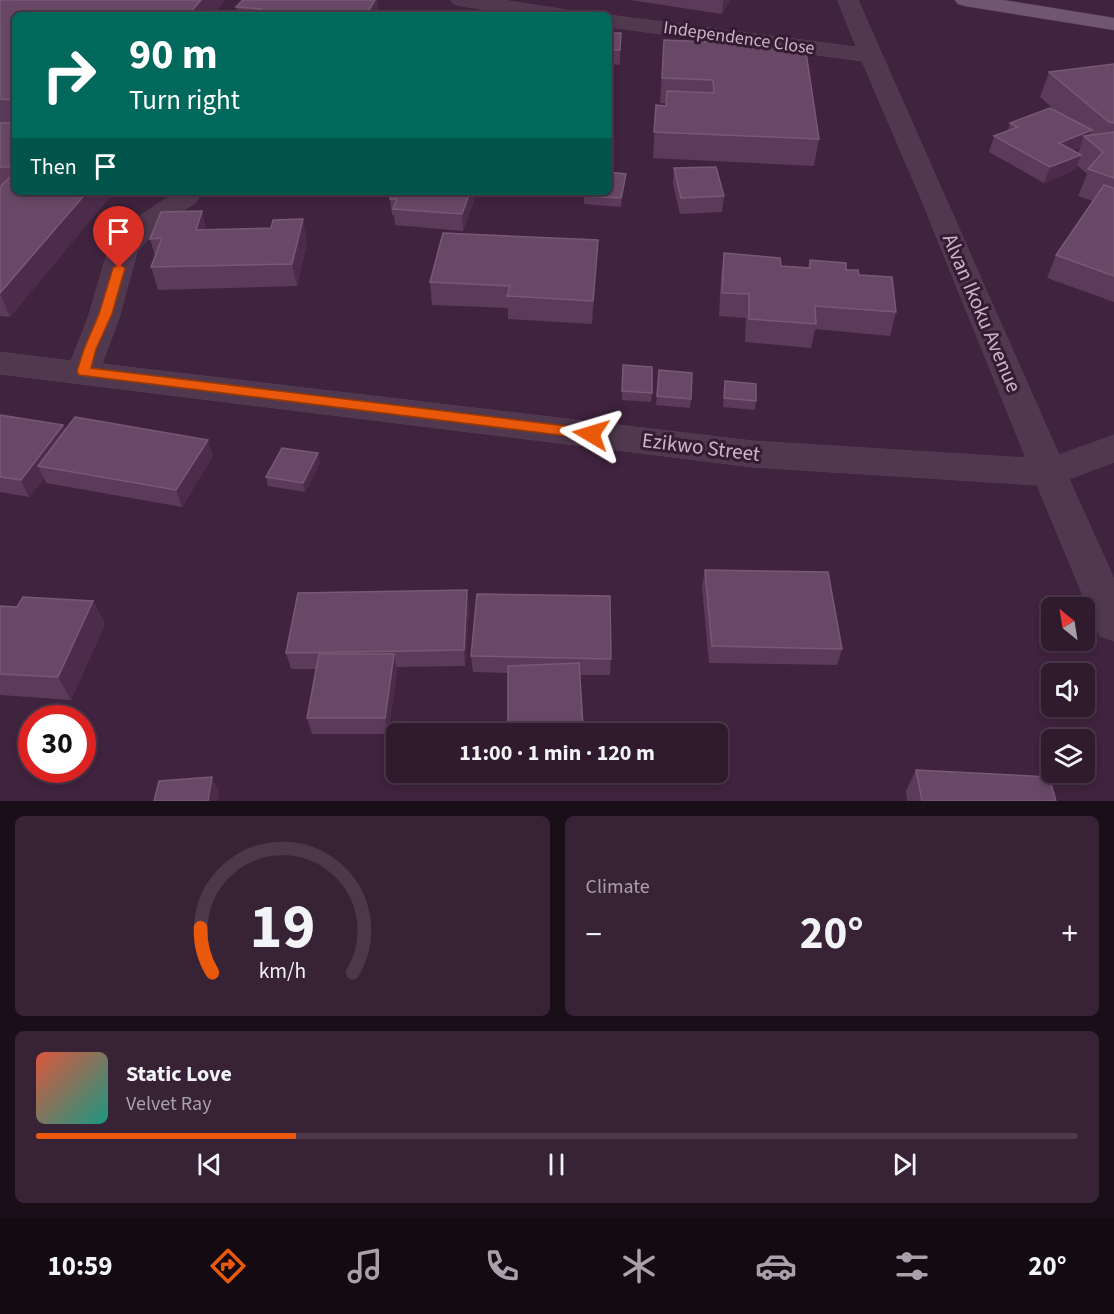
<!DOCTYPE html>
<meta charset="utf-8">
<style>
body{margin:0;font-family:"Source Sans 3",sans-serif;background:#382336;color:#f1f3f6;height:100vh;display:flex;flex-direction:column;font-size:22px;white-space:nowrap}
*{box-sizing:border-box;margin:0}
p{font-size:20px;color:#a8a1aa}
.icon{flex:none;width:33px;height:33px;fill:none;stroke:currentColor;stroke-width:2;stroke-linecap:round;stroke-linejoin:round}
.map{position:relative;height:801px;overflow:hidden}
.side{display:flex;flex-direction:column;gap:15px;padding:15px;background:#1a0e19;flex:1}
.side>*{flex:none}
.top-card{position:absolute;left:12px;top:12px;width:600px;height:183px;border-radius:9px;box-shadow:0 3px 9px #0003,0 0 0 2px #4b384a;background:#00695c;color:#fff;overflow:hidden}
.needle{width:39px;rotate:330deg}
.tools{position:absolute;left:1041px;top:597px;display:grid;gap:12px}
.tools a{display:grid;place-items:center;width:54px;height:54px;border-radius:9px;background:#301a2e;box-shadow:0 3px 9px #0003,0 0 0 2px #4b384a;font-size:30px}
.speed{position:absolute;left:18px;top:705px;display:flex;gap:12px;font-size:30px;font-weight:700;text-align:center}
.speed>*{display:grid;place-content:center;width:78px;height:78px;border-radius:50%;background:#301a2e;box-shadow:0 3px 9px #0003,0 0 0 2px #4b384a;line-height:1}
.speed .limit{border:9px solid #d22;background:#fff;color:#111}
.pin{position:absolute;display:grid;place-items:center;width:51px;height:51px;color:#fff;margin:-62px -26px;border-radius:50% 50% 50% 0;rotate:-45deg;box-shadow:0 0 6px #0007}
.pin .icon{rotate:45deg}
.me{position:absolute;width:66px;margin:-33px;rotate:277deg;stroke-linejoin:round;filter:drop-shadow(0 0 4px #0008)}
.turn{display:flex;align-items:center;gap:21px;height:126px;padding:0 18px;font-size:27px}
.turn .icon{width:78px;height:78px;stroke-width:2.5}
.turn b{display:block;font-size:42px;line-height:51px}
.then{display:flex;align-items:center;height:57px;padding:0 18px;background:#0003;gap:12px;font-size:22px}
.big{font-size:45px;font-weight:700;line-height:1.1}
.side .card{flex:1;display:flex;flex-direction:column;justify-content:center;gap:9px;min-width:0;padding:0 21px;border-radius:9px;background:#382336}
.side .dial{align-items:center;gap:0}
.dial svg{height:156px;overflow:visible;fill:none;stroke:#4b384a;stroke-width:7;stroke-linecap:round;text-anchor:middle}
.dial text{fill:#f1f3f6;stroke:none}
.song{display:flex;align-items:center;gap:18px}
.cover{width:72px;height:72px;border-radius:9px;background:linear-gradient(135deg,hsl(10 70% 55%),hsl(170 70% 35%))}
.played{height:6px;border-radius:3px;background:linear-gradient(90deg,#ea580c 25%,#4b384a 25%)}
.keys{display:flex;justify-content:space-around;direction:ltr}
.heat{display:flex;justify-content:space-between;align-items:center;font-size:33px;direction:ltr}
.side .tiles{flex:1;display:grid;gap:15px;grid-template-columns:1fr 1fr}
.card:last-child{grid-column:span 2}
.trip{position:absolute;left:386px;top:723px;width:342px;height:60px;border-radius:9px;background:#301a2e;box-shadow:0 3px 9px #0003,0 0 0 2px #4b384a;font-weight:700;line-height:60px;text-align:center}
.tab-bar{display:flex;height:96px;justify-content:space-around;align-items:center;background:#130a12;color:#a8a1aa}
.tab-bar .icon{width:42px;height:42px}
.tab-bar .on{color:#ea580c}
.tab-bar b{font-size:27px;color:#f1f3f6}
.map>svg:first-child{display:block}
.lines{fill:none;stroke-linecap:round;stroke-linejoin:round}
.minor-casing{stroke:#594157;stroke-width:1}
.major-casing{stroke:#594157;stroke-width:1}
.minor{fill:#50384e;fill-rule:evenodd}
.major{fill:#70566e;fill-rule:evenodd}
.wall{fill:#5c3b5a;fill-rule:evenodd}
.shaded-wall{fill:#4c2c4a}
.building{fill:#684866;stroke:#785975;stroke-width:1.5}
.route{fill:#ea580c;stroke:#983908;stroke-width:1.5}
.labels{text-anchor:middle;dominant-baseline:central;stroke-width:6;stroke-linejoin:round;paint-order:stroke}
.far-street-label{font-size:18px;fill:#cbb4c8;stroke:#351c33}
.street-label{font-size:21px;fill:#cbb4c8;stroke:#351c33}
</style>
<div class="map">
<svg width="1114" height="801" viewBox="0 0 1114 801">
<rect width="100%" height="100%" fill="#40233e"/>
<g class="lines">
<g class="minor-casing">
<g id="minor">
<path d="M451,0h51l59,9 7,2 3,4h-51l-59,-9 -7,-2z"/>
<path d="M838,0h20l201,455 55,-20v27l-45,17 45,100v62l-14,-5 -63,-151 -284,-18 -753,-93v-22l71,9 17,-43 18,-61 13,-20 22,-22 27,-18 8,-5h20l3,5 -4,6 -35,23 -23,26 -18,66 -17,46 651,77 273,17 -106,-262 -58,-135 -253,-34v-12l247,32z"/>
</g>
</g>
<g class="major-casing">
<path id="major" d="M955,0h48l111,18v12l-149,-24 -7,-2z"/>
</g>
<use href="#minor" class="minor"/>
<use href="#major" class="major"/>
</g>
<g class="wall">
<path d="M0,0h225l-12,15h-198v177l98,1 -103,124 -10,-1z"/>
<path d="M243,0h134l2,15h-141l-2,-8z"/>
<path d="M630,0h100l-8,14z"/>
<path d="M609,33l11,17v15l-11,-1z"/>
<path d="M664,40l155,99 -5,27 -161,-8 3,-53 10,1v-3h-6z"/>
<path d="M1114,64v238l-67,-24 9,-23 37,-54 -15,-5 9,-22 -10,-9 -2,5 -31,13 -55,-31 5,-16 14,-5 2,-8 46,-12 -16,-14 9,-25zM1080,148l-2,5 -5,-2z"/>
<path d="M609,109l4,23 -1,16 -3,-1z"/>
<path d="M674,168l50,28 -2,16 -42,2 -7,-30z"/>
<path d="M626,174l-1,8 -4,25 -37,-3v-8z"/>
<path d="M393,192h84l-14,39 -68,-6 -1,-10h-2l-2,-16z"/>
<path d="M207,229l100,13 -10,44 -139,4 -7,-23 4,-11 -5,-17z"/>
<path d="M598,240l-1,23 -5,61 -84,-5v-11l-76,-3 -2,-23z"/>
<path d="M724,253l57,13 27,2 2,-8 36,10 13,5 37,37 -6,24 -75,-7 -4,19 -66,-6 1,-24 -27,-2 2,-40z"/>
<path d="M623,365l29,28 -1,9 -29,-2z"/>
<path d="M659,370l32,29 -1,9 -34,-3z"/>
<path d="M725,381l31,20 -1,9 -32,-3z"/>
<path d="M0,415l63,10 3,5 147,26 -31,51 -136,-24 -2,-5 -15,19 -29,-5z"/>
<path d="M320,462l-15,30 -37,-6 -2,-9z"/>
<path d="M705,570l137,79 -5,16 -128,-2 -7,-76z"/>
<path d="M467,590l2,17 -4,59 -69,1 1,3 -9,64h-76l-5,-16 9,-49h-25l-5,-16z"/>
<path d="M93,601l12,23 -34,76 -71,-5v-89l17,1z"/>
<path d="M471,656l140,3 -1,16h-30l2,59h-74v-61l-35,-1z"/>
<path d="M916,770l140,31h-149l-1,-10z"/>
</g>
<g class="shaded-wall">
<path d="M201,0h24l-12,15h-25z"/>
<path d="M375,0h2l2,15h-13z"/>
<path d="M723,0h7l-8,14z"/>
<path d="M1092,130l-4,9 -4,-3 -4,12 -27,11 6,-16z"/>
<path d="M1081,155l-6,15 -31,13 6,-16z"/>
<path d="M626,174l-1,8 -4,25v-9z"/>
<path d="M87,192l26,1 -103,124 -10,-24z"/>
<path d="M470,192h7l-14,39 -1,-17z"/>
<path d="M202,211l6,23 -12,-4z"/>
<path d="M303,219l4,23 -10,44 -5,-22z"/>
<path d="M598,240l-1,23 -5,61 1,-23z"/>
<path d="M63,425l8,17 -33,24 6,12 -15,19 -8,-17z"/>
<path d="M208,440l5,16 -31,51 -6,-17z"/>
<path d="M318,453l2,9 -15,30 -2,-9z"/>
<path d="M467,590l2,17 -4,59 -1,-16z"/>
<path d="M93,601l12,23 -34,76 -13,-23z"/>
<path d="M394,654l3,16 -9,64 -3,-16z"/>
<path d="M212,777l7,15 -1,9h-10z"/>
</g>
<g class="building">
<path d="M0,0h201l-13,15h-173v85l-15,-1z"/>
<path d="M243,0h132l-9,15h-56l-25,-2 -2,2h-28l6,-6 -25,-2z"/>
<path d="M609,33h12l-1,17h-11z"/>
<path d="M664,40l141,6 14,93 -165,-7 2,-27 10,1 1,-15 47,2 -1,-13 -51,-2z"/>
<path d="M1114,64v59l-5,-1 -60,-50z"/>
<path d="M1050,108l42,22 -33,13 22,12 -31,12 -56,-31 24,-9 -8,-4z"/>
<rect x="609" y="109" width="4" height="23"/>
<rect x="0" y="123" width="15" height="44"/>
<path d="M1114,132v46l-26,-9 15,-17 -19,-16z"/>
<path d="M716,167l8,29 -43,2 -7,-30z"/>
<path d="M15,172v20h72l-87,101v-106z"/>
<path d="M609,172l17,2 -5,24 -37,-2 1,-4h24z"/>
<path d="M1104,185l10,3v88l-58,-21z"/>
<path d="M393,192h77l-8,22 -69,-5 4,-10h-7z"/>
<path d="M202,211l-6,19 75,-2 2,-8 30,-1 -11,45 -141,3 11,-29 -12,1 11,-27z"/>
<path d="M443,233l155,7 -5,61 -86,-5 3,-10 -80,-4z"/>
<path d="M724,253l56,5 1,8 29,2v-8l36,3v7h12l1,5 33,2 4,35 -81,-6 1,18 -67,-5v-25l-27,-1z"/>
<path d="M623,365l29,2v26l-30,-2z"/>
<path d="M659,370l33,3 -1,26 -34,-3z"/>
<path d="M725,381l31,3v17l-32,-3z"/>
<path d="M0,415l63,10 -42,55 -21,-3z"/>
<path d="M75,417l133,23 -32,50 -138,-24z"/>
<path d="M282,448l36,5 -15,30 -37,-6z"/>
<path d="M705,570l123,2 14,77 -130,-3z"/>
<path d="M467,590l-3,60 -178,3 12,-60z"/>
<path d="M477,594l133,2 1,63 -140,-3z"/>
<path d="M23,597l70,4 -35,76 -58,-3v-68l17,1z"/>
<path d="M319,654h75l-9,64h-78z"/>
<path d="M579,663l4,63 -75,4v-64z"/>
<path d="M916,770l133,7 7,24h-134z"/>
<path d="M212,777l-4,24h-54l5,-20z"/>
</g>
<path class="route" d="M119,264l6,4 -13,46 -16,35 -5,19 500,61 7,5 -7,5 -512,-64 -2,-4 7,-22 15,-35 14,-46z"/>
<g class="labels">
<g class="far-street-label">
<text transform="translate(739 38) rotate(8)">Independence Close</text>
</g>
<g class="street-label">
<text transform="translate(982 313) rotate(67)">Alvan Ikoku Avenue</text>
<text transform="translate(701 447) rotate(7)">Ezikwo Street</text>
</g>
</g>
</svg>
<div class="tools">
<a><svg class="needle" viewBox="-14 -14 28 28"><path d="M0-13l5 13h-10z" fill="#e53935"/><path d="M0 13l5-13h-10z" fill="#a8a1aa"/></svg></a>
<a><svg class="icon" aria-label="sound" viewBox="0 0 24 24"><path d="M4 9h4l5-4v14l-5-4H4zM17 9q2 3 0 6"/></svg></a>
<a><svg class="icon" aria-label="layers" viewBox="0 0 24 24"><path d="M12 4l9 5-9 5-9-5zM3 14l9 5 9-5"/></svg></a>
</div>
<div class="speed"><div class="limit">30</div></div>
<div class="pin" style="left:119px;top:268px;background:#d93025"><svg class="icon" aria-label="arrive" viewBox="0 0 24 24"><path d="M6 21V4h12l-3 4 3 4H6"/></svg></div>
<svg class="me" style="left:591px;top:434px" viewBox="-20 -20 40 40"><path d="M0-17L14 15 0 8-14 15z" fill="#ea580c" stroke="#fff" stroke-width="4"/></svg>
<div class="trip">11:00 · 1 min · 120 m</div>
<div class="top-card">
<div class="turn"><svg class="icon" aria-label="right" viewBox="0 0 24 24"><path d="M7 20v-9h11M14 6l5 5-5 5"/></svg><div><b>90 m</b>Turn right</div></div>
<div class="then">Then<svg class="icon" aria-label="arrive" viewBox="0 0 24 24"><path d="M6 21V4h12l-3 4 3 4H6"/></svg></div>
</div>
</div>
<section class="side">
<div class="tiles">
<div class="card dial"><svg viewBox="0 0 100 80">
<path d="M14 69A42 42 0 1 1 86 69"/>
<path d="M14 69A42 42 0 0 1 8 46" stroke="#ea580c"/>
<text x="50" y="56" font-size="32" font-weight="700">19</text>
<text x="50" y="72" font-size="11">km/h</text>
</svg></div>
<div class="card"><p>Climate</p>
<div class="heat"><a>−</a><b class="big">20°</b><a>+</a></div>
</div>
<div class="card">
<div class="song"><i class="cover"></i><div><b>Static Love</b><p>Velvet Ray</p></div></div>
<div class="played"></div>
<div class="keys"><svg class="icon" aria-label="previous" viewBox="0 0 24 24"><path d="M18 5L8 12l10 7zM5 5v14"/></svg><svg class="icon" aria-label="pause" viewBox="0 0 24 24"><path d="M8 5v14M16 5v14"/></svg><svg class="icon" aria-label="next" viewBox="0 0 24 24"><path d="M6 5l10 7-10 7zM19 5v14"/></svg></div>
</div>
</div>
</section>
<nav class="tab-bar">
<b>10:59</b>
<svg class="icon on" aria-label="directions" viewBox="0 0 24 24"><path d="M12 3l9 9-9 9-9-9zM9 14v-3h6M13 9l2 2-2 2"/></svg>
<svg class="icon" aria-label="music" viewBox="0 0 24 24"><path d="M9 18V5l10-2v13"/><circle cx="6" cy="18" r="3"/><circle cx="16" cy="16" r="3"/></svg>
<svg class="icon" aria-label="phone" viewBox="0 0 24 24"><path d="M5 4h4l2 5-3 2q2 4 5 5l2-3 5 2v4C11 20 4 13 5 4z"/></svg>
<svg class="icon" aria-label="climate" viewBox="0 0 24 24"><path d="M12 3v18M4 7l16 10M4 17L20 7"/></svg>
<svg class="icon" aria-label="car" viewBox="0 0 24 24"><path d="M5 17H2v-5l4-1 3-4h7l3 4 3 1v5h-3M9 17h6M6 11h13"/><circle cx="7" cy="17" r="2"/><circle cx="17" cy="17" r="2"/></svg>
<svg class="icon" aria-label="filters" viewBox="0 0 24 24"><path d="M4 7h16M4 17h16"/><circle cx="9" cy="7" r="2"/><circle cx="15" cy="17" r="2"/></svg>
<b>20°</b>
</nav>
